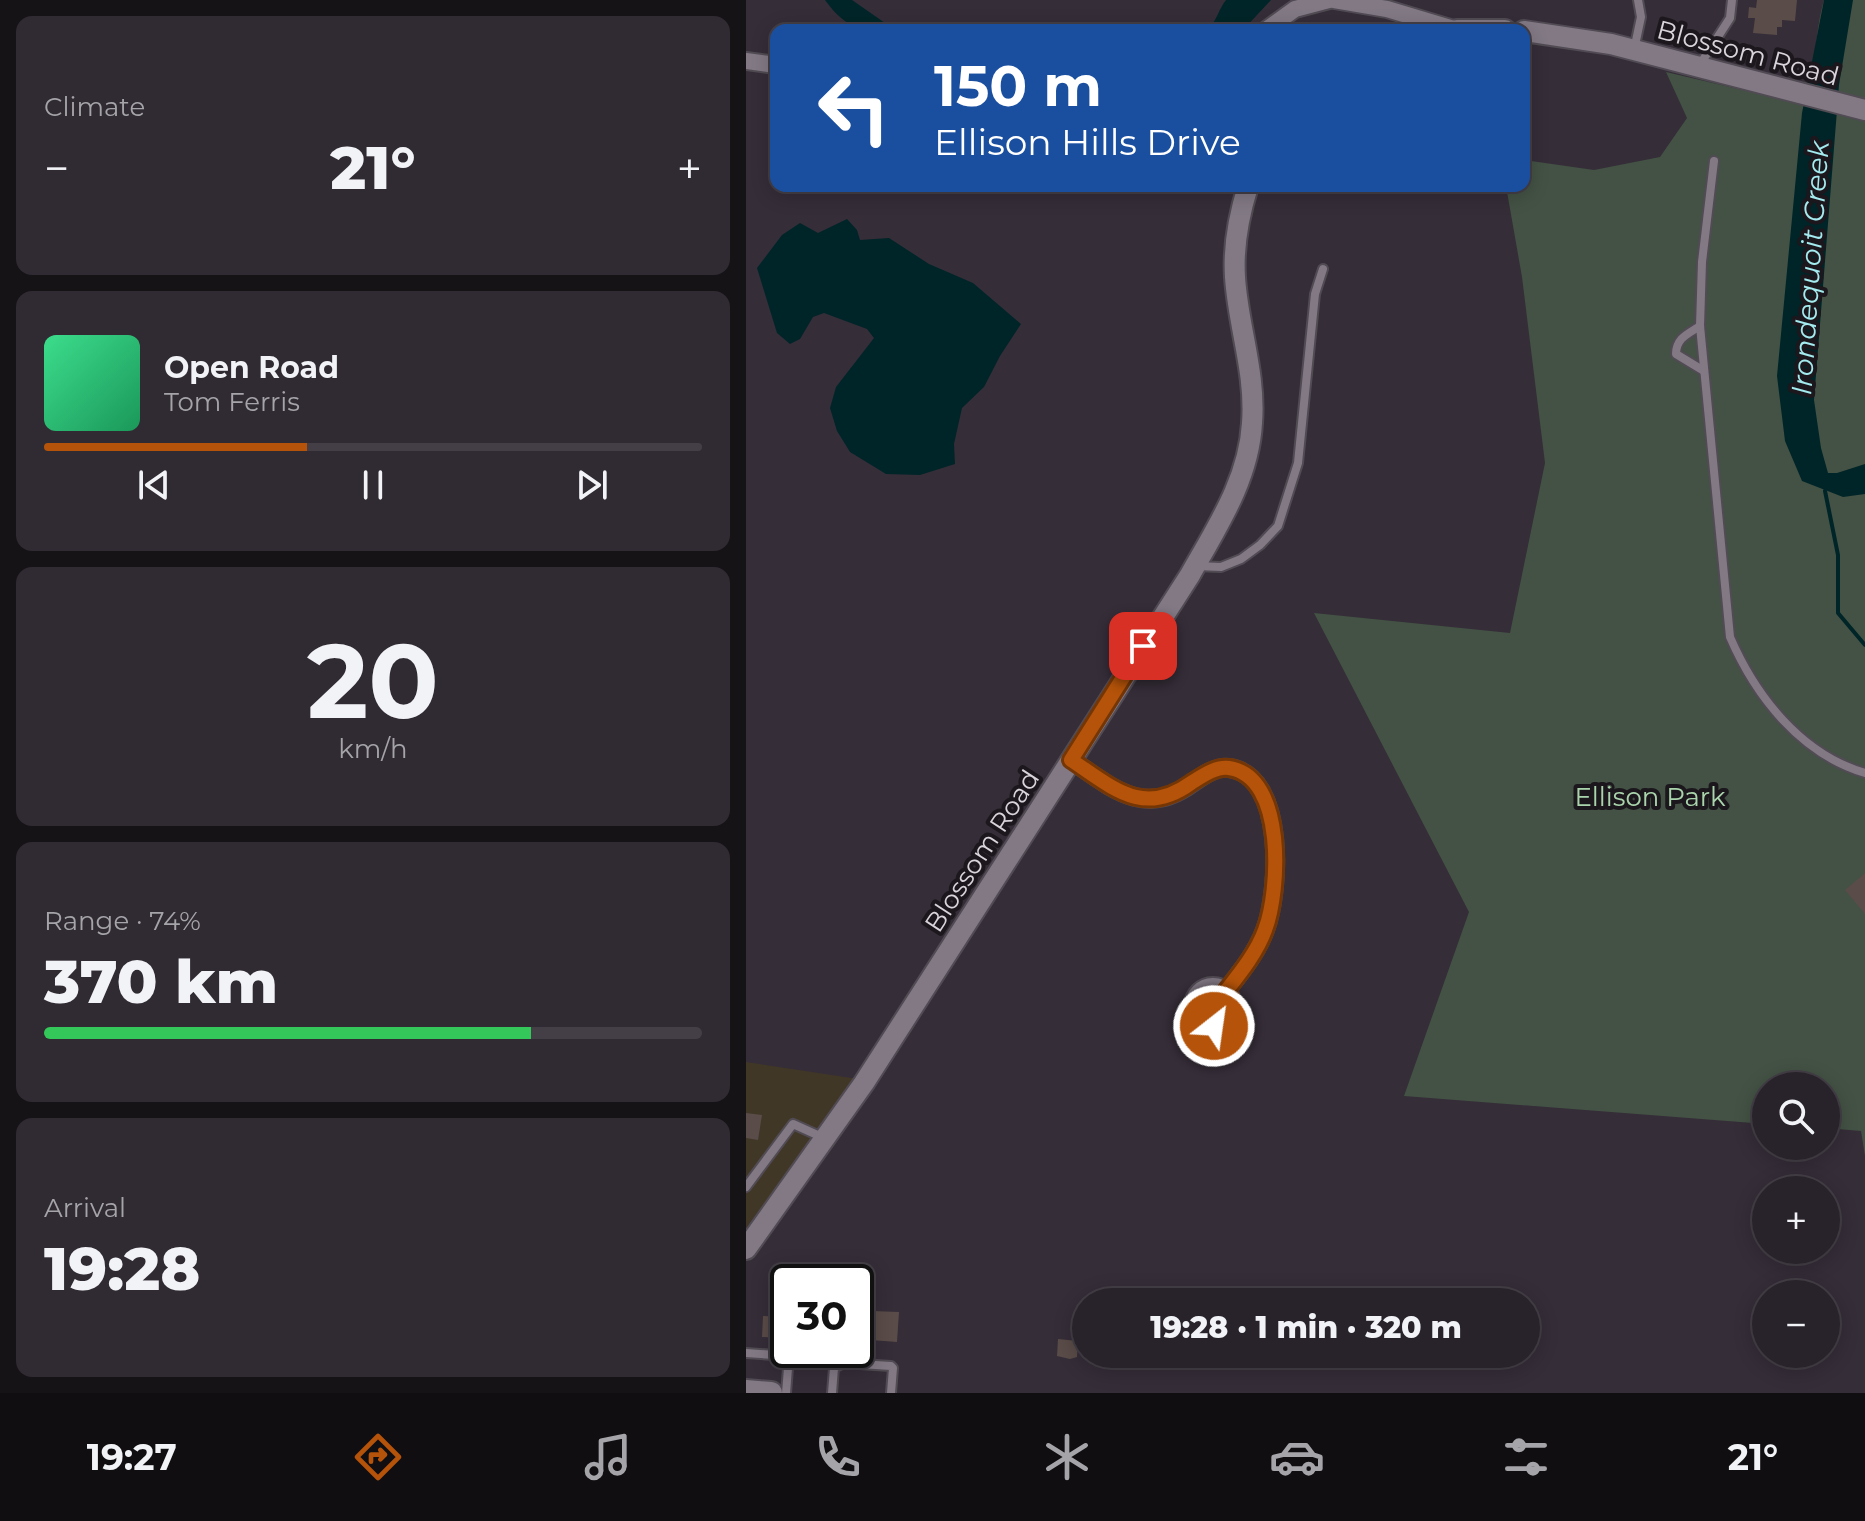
<!DOCTYPE html>
<meta charset="utf-8">
<style>
body{margin:0;font-family:Montserrat,sans-serif;background:#302a32;color:#f1f3f6;height:100vh;display:flex;flex-direction:column;font-size:30px;white-space:nowrap}
*{box-sizing:border-box;margin:0}
p{font-size:26px;color:#a5a4a8}
.icon{flex:none;width:44px;height:44px;fill:none;stroke:currentColor;stroke-width:2;stroke-linecap:round;stroke-linejoin:round}
.map{position:relative;flex:1;overflow:hidden}
.details{display:flex;flex-direction:column;gap:16px;padding:16px;background:#161317;width:746px}
.details>*{flex:none}
.banner{position:absolute;left:24px;top:24px;width:760px;height:168px;border-radius:16px;box-shadow:0 4px 20px #0003,0 0 0 2px #443f47;background:#1a4fa0;color:#fff;overflow:hidden}
.buttons{position:absolute;left:1006px;top:1072px;display:grid;gap:16px}
.buttons a{display:grid;place-items:center;width:88px;height:88px;border-radius:50%;background:#28222a;box-shadow:0 4px 20px #0003,0 0 0 2px #443f47;font-size:40px}
.speed{position:absolute;left:24px;top:1264px;display:flex;gap:16px;font-size:40px;font-weight:700;text-align:center}
.speed>*{display:grid;place-content:center;width:104px;height:104px;border-radius:50%;background:#28222a;box-shadow:0 4px 20px #0003,0 0 0 2px #443f47;line-height:1}
.speed .limit{border:4px solid #111;border-radius:12px;background:#fff;color:#111}
.pin{position:absolute;display:grid;place-items:center;width:68px;height:68px;color:#fff;margin:-34px;border-radius:16px;box-shadow:0 4px 12px #0006}
.me{position:absolute;width:88px;margin:-44px;rotate:30deg;stroke-linejoin:round;filter:drop-shadow(0 0 6px #0008)}
.turn{display:flex;align-items:center;gap:28px;height:168px;padding:0 32px;font-size:36px}
.turn .icon{width:104px;height:104px;stroke-width:2.5}
.turn b{display:block;font-size:56px;line-height:68px}
.big{font-size:60px;font-weight:800;line-height:1.1}
.details .widget{flex:1;display:flex;flex-direction:column;justify-content:center;gap:12px;min-width:0;padding:0 28px;border-radius:16px;background:#302a32}
.details .dial{align-items:center;gap:0}
.dial b{font-size:104px;line-height:1}
.song{display:flex;align-items:center;gap:24px}
.cover{width:96px;height:96px;border-radius:12px;background:linear-gradient(135deg,hsl(150 70% 55%),hsl(150 70% 35%))}
.played{height:8px;border-radius:4px;background:linear-gradient(90deg,#b45309 40%,#443f47 40%)}
.keys{display:flex;justify-content:space-around;direction:ltr}
.heat{display:flex;justify-content:space-between;align-items:center;font-size:44px;direction:ltr}
.charge{height:12px;border-radius:6px;background:linear-gradient(90deg,#34c759 74%,#443f47 0)}
.trip{position:absolute;left:326px;top:1288px;width:468px;height:80px;border-radius:40px;background:#28222a;box-shadow:0 4px 20px #0003,0 0 0 2px #443f47;font-weight:800;line-height:80px;text-align:center}
.tabs{display:flex;height:128px;justify-content:space-around;align-items:center;background:#100e11;color:#a5a4a8}
.tabs .icon{width:56px;height:56px}
.tabs .on{color:#b45309}
.tabs b{font-size:36px;color:#f1f3f6}
main{display:flex;flex:1;min-height:0}
.map>svg:first-child{display:block}
.commercial{fill:#413727}
.green{fill:#435244}
.water{fill:#002528}
.lines{fill:none;stroke-linecap:round;stroke-linejoin:round}
.stream{stroke:#002528;stroke-width:4}
.building{fill:#5a4c48}
.service-casing{stroke:#514b54;stroke-width:12}
.minor-casing{stroke:#514b54;stroke-width:20}
.tertiary-casing{stroke:#514b54;stroke-width:24}
.secondary-casing{stroke:#514b54;stroke-width:26}
.service{stroke:#827985;stroke-width:8}
.minor{stroke:#827985;stroke-width:16}
.tertiary{stroke:#827985;stroke-width:20}
.secondary{stroke:#827985;stroke-width:22}
.route-casing{stroke:#753606;stroke-width:20}
.route{stroke:#b45309;stroke-width:14}
.labels{text-anchor:middle;dominant-baseline:central;stroke-width:8;stroke-linejoin:round;paint-order:stroke}
.street-label{font-size:26px;fill:#d9d4db;stroke:#1b171c}
.park-label{font-size:26px;fill:#aad5ac;stroke:#1b171c}
.water-label{font-size:28px;font-style:italic;fill:#a3ebef;stroke:#1b171c}
</style>
<main>
<section class="details">
<div class="widget"><p>Climate</p>
<div class="heat"><a>−</a><b class="big">21°</b><a>+</a></div>
</div>
<div class="widget">
<div class="song"><i class="cover"></i><div><b>Open Road</b><p>Tom Ferris</p></div></div>
<div class="played"></div>
<div class="keys"><svg class="icon" aria-label="previous" viewBox="0 0 24 24"><path d="M18 5L8 12l10 7zM5 5v14"/></svg><svg class="icon" aria-label="pause" viewBox="0 0 24 24"><path d="M8 5v14M16 5v14"/></svg><svg class="icon" aria-label="next" viewBox="0 0 24 24"><path d="M6 5l10 7-10 7zM19 5v14"/></svg></div>
</div>
<div class="widget dial"><b>20</b><p>km/h</p></div>
<div class="widget"><p>Range · 74%</p><b class="big">370 km</b><div class="charge"></div></div>
<div class="widget"><p>Arrival</p><b class="big">19:28</b></div>
</section>
<div class="map">
<svg width="1119" height="1393" viewBox="0 0 1119 1393">
<rect width="100%" height="100%" fill="#352d38"/>
<path class="commercial" d="M0,1062l112,17 -112,149z"/>
<path class="green" d="M1078,0h41v1156l-4,-25 -35,-3v-42h-60v38l-362,-28 65,-184 -155,-299 196,20 35,-170 -23,-186 -16,-91h18v-26l70,10 66,-13 27,-39 -21,-46 136,32c15,-32 12,-70 22,-104z"/>
<g class="water">
<path d="M79,0h27l43,30c-35,0 -48,0 -70,-30z"/>
<path d="M480,0h45l-28,30h-36c10,-9 11,-20 19,-30z"/>
<path d="M1078,0h29l-14,85 -25,315 7,48 7,25h9l28,-9v30l-22,3 -41,-16 -17,-40 -8,-65 25,-263z"/>
<path d="M101,219l10,11 3,10 29,-2 40,26 44,19 48,41 -21,32 -16,31 -22,21 -8,36 1,20 -35,11 -34,-1 -36,-22 -13,-21 -7,-23 6,-21 38,-49 -7,-9 -43,-16 -11,4 -13,22 -10,5 -13,-11 -20,-65 25,-33 18,-12 18,10z"/>
</g>
<g class="lines">
<g class="stream">
<path d="M94,30l12,-6"/>
<path d="M26,52l4,-2"/>
<path d="M1079,491l13,64v58l27,32"/>
</g>
</g>
<g class="building">
<path d="M1011,0h40l-2,21 -13,-1v7h-5v8l-24,-2 2,-15h-7l1,-11 7,1z"/>
<path d="M1119,873v41l-20,-24z"/>
<path d="M0,1113l16,2 -4,25 -12,-2z"/>
<path d="M110,1287l17,1 -1,23 27,1 -2,30 -26,-2 -1,4 -14,-1z"/>
<path d="M17,1316l25,1v21l-26,-1z"/>
<path d="M312,1339l20,2 -1,16 -7,2 -13,-3z"/>
</g>
<g class="lines">
<g class="service-casing">
<g id="service">
<path d="M888,50l7,-33 -3,-17"/>
<path d="M953,66l31,-48 2,-18"/>
<path d="M968,161l-12,101 -2,64 30,311c26,60 71,117 135,136"/>
<path d="M954,326c-12,8 -24,12 -24,28l28,17"/>
<path d="M450,566l25,1 20,-8 19,-14 18,-19 20,-63 17,-169 8,-25"/>
<path d="M0,1187l47,-63 31,14"/>
<path d="M0,1353l43,3 -3,37"/>
<path d="M86,1393l2,-25 10,-5 47,3 2,2 -2,25"/>
</g>
</g>
<g class="minor-casing">
<g id="minor">
<path d="M588,0l53,9 70,21"/>
<path d="M520,30l29,-21 34,-9"/>
<path d="M0,61l30,4"/>
<path d="M325,760c40,27 73,58 120,24 11,-8 25,-18 38,-16 57,7 51,123 36,162 -8,22 -24,42 -39,61"/>
<circle cx="467" cy="1006" r="20"/>
</g>
</g>
<g class="tertiary-casing">
<g id="tertiary">
<path d="M711,30h48"/>
<path d="M778,31l87,13 254,66"/>
<path d="M0,1249l118,-166 326,-508c27,-48 59,-96 62,-152 4,-50 -14,-97 -17,-146 -2,-31 4,-62 13,-91"/>
</g>
</g>
<g class="secondary-casing">
<path id="secondary" d="M0,1391l25,2"/>
</g>
<use href="#service" class="service"/>
<use href="#minor" class="minor"/>
<use href="#tertiary" class="tertiary"/>
<use href="#secondary" class="secondary"/>
</g>
<g class="lines">
<g class="route-casing">
<path id="route" d="M397,646l-72,114c41,27 72,58 120,23 11,-7 25,-17 38,-15 57,8 51,123 36,162 -8,22 -24,42 -39,61 12,14 6,31 -12,35"/>
</g>
<use href="#route" class="route"/>
</g>
<g class="labels">
<g class="street-label">
<text transform="translate(1002 53) rotate(15)">Blossom Road</text>
<text transform="translate(236 851) rotate(-57)">Blossom Road</text>
</g>
<g class="park-label">
<text x="904" y="797">Ellison Park</text>
</g>
<g class="water-label">
<text transform="translate(1064 268) rotate(-86)">Irondequoit Creek</text>
</g>
</g>
</svg>
<div class="buttons">
<a><svg class="icon" aria-label="search" viewBox="0 0 24 24"><circle cx="10" cy="10" r="6"/><path d="M15 15l6 6"/></svg></a>
<a>+</a>
<a>−</a>
</div>
<div class="speed"><div class="limit">30</div></div>
<div class="pin" style="left:397px;top:646px;background:#d93025"><svg class="icon" aria-label="arrive" viewBox="0 0 24 24"><path d="M6 21V4h12l-3 4 3 4H6"/></svg></div>
<svg class="me" style="left:468px;top:1026px" viewBox="-20 -20 40 40"><circle r="17" fill="#b45309" stroke="#fff" stroke-width="3"/><path d="M0-11L8 9 0 5-8 9z" fill="#fff"/></svg>
<div class="trip">19:28 · 1 min · 320 m</div>
<div class="banner">
<div class="turn"><svg class="icon" aria-label="left" viewBox="0 0 24 24"><path d="M17 20v-9H6M10 6l-5 5 5 5"/></svg><div><b>150 m</b>Ellison Hills Drive</div></div>
</div>
</div>
</main>
<nav class="tabs">
<b>19:27</b>
<svg class="icon on" aria-label="directions" viewBox="0 0 24 24"><path d="M12 3l9 9-9 9-9-9zM9 14v-3h6M13 9l2 2-2 2"/></svg>
<svg class="icon" aria-label="music" viewBox="0 0 24 24"><path d="M9 18V5l10-2v13"/><circle cx="6" cy="18" r="3"/><circle cx="16" cy="16" r="3"/></svg>
<svg class="icon" aria-label="phone" viewBox="0 0 24 24"><path d="M5 4h4l2 5-3 2q2 4 5 5l2-3 5 2v4C11 20 4 13 5 4z"/></svg>
<svg class="icon" aria-label="climate" viewBox="0 0 24 24"><path d="M12 3v18M4 7l16 10M4 17L20 7"/></svg>
<svg class="icon" aria-label="car" viewBox="0 0 24 24"><path d="M5 17H2v-5l4-1 3-4h7l3 4 3 1v5h-3M9 17h6M6 11h13"/><circle cx="7" cy="17" r="2"/><circle cx="17" cy="17" r="2"/></svg>
<svg class="icon" aria-label="filters" viewBox="0 0 24 24"><path d="M4 7h16M4 17h16"/><circle cx="9" cy="7" r="2"/><circle cx="15" cy="17" r="2"/></svg>
<b>21°</b>
</nav>
